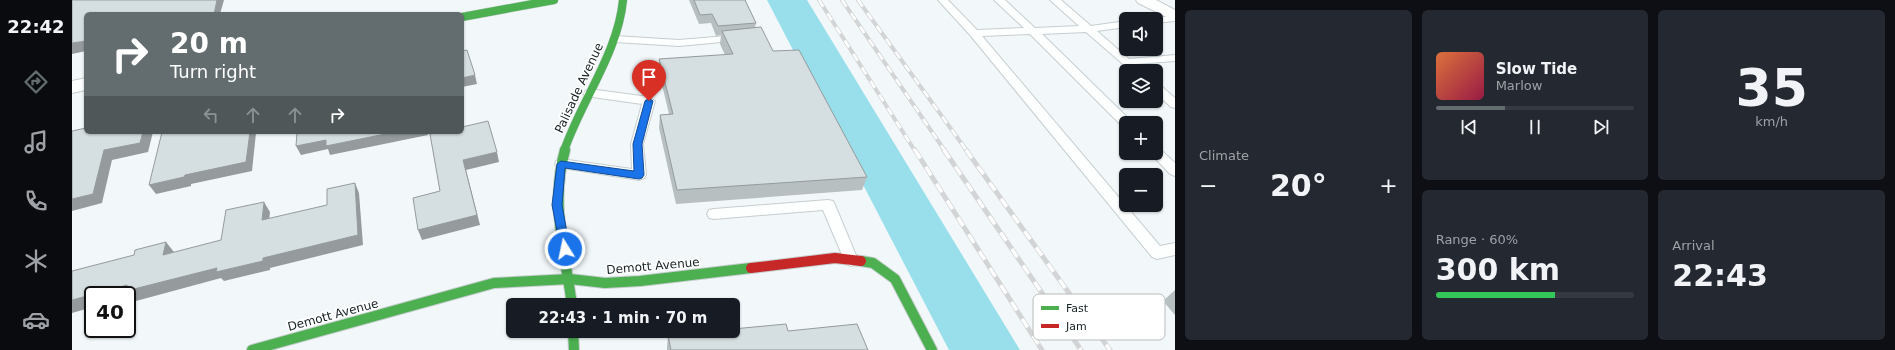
<!DOCTYPE html>
<meta charset="utf-8">
<style>
body{margin:0;font-family:"DejaVu Sans",sans-serif;background:#242831;color:#f1f3f6;height:100vh;display:flex;flex-direction:column;font-size:15px;white-space:nowrap}
*{box-sizing:border-box;margin:0}
p{font-size:13px;color:#9ea1a6}
.icon{flex:none;width:22px;height:22px;fill:none;stroke:currentColor;stroke-width:2;stroke-linecap:round;stroke-linejoin:round}
.map{position:relative;flex:1;overflow:hidden}
.side{display:flex;flex-direction:column;gap:10px;padding:10px;background:#0d0f14;width:720px}
.side>*{flex:none}
.banner{position:absolute;left:12px;top:12px;width:380px;height:122px;border-radius:6px;box-shadow:0 1px 3px #0004;background:#636d6f;color:#fff;overflow:hidden}
.controls{position:absolute;left:1047px;top:12px;display:grid;gap:8px}
.controls a{display:grid;place-items:center;width:44px;height:44px;border-radius:6px;background:#171b24;box-shadow:0 1px 3px #0004;font-size:20px}
.speed{position:absolute;left:12px;top:286px;display:flex;gap:8px;font-size:20px;font-weight:700;text-align:center}
.speed>*{display:grid;place-content:center;width:52px;height:52px;border-radius:50%;background:#171b24;box-shadow:0 1px 3px #0004;line-height:1}
.speed .limit{border:2px solid #111;border-radius:6px;background:#fff;color:#111}
.pin{position:absolute;display:grid;place-items:center;width:34px;height:34px;color:#fff;margin:-41px -17px;border-radius:50% 50% 50% 0;rotate:-45deg;box-shadow:0 0 4px #0007}
.pin .icon{rotate:45deg}
.me{position:absolute;width:44px;margin:-22px;rotate:350deg;stroke-linejoin:round;filter:drop-shadow(0 0 3px #0008)}
.turn{display:flex;align-items:center;gap:14px;height:84px;padding:0 20px;font-size:18px}
.turn .icon{width:52px;height:52px;stroke-width:2.5}
.turn b{display:block;font-size:28px;line-height:34px}
.lanes{display:flex;align-items:center;height:38px;padding:0 20px;background:#0003;justify-content:center;gap:20px;direction:ltr}
.lanes .off{opacity:.35}
.big{font-size:30px;font-weight:800;line-height:1.1}
.side .card{flex:1;display:flex;flex-direction:column;justify-content:center;gap:6px;min-width:0;padding:0 14px;border-radius:6px;background:#242831}
.side .dial{align-items:center;gap:0}
.dial b{font-size:52px;line-height:1}
.song{display:flex;align-items:center;gap:12px}
.cover{width:48px;height:48px;border-radius:6px;background:linear-gradient(135deg,hsl(20 70% 55%),hsl(340 70% 35%))}
.played{height:4px;border-radius:2px;background:linear-gradient(90deg,#636d6f 35%,#363941 35%)}
.keys{display:flex;justify-content:space-around;direction:ltr}
.heat{display:flex;justify-content:space-between;align-items:center;font-size:22px;direction:ltr}
.charge{height:6px;border-radius:3px;background:linear-gradient(90deg,#34c759 60%,#363941 0)}
.side .tiles{flex:1;display:grid;gap:10px;grid-template-columns:repeat(3,1fr)}
.card:first-child{grid-row:span 2}
.trip{position:absolute;left:434px;top:298px;width:234px;height:40px;border-radius:6px;background:#171b24;box-shadow:0 1px 3px #0004;font-weight:800;line-height:40px;text-align:center}
main{display:flex;flex:1;min-height:0}
.menu{display:flex;flex-direction:column;width:72px;justify-content:space-around;align-items:center;background:#090b0e;color:#9ea1a6}
.menu .icon{width:28px;height:28px}
.menu .selected{color:#636d6f}
.menu b{font-size:18px;color:#f1f3f6}
.map>svg:first-child{display:block}
.forest{fill:#98dfeb}
.lines{fill:none;stroke-linecap:round;stroke-linejoin:round}
.lane-casing{stroke:#c6ced0;stroke-width:2}
.street-casing{stroke:#c6ced0;stroke-width:2}
.fast-far1-casing{stroke:#c6ced0;stroke-width:9}
.fast-casing{stroke:#c6ced0;stroke-width:12}
.jam-casing{stroke:#c6ced0;stroke-width:12}
.lane{fill:#fdfefe;fill-rule:evenodd}
.street{fill:#fdfefe;fill-rule:evenodd}
.fast-far1{stroke:#4caf50;stroke-width:8}
.fast{stroke:#4caf50;stroke-width:10}
.jam{stroke:#c62828;stroke-width:10}
.rail-far1-casing{stroke:#d2d4d5;stroke-width:4}
.rail-casing{stroke:#d2d4d5;stroke-width:5}
.rail-far1{stroke:#fff;stroke-width:2.5;stroke-dasharray:8;stroke-linecap:butt}
.rail{stroke:#fff;stroke-width:3.5;stroke-dasharray:10;stroke-linecap:butt}
.wall{fill:#b7bfc1}
.shaded-wall{fill:#959b9d}
.building{fill:#d5dee0;stroke:#959b9d}
.route{fill:#1a73e8;stroke:#114b97}
.labels{text-anchor:middle;dominant-baseline:central;stroke-width:3.5;stroke-linejoin:round;paint-order:stroke}
.street-label{font-size:12px;fill:#162224;stroke:#fff}
.key{fill:#fff;stroke:#b9bdbd;stroke-width:1}
.key-label{font-size:11px;fill:#162224}
</style>
<main>
<nav class="menu">
<b>22:42</b>
<svg class="icon selected" aria-label="directions" viewBox="0 0 24 24"><path d="M12 3l9 9-9 9-9-9zM9 14v-3h6M13 9l2 2-2 2"/></svg>
<svg class="icon" aria-label="music" viewBox="0 0 24 24"><path d="M9 18V5l10-2v13"/><circle cx="6" cy="18" r="3"/><circle cx="16" cy="16" r="3"/></svg>
<svg class="icon" aria-label="phone" viewBox="0 0 24 24"><path d="M5 4h4l2 5-3 2q2 4 5 5l2-3 5 2v4C11 20 4 13 5 4z"/></svg>
<svg class="icon" aria-label="climate" viewBox="0 0 24 24"><path d="M12 3v18M4 7l16 10M4 17L20 7"/></svg>
<svg class="icon" aria-label="car" viewBox="0 0 24 24"><path d="M5 17H2v-5l4-1 3-4h7l3 4 3 1v5h-3M9 17h6M6 11h13"/><circle cx="7" cy="17" r="2"/><circle cx="17" cy="17" r="2"/></svg>
</nav>
<div class="map">
<svg width="1103" height="350" viewBox="0 0 1103 350">
<rect width="100%" height="100%" fill="#f2f8fa"/>
<path class="forest" d="M695,0h40l213,350h-71z"/>
<g class="lines">
<g class="lane-casing">
<g id="lane">
<path d="M866,0h10l29,30 47,-2 -30,-28h11l30,28 44,-2 -29,-26h11l30,26 35,-5v6l-29,4 32,28 46,-4v6l-39,3 6,7h-11l-45,-39 -44,2 88,86 2,3h-6v4l-4,-1 -92,-92 -48,2 178,210 15,-3v12l-18,4 -5,-2 -182,-222z"/>
<path d="M1103,15v6l-19,2v-4h-4z"/>
<path d="M667,35l4,1 1,2 -1,2 -64,6 -64,-4 -5,-3 5,-3 64,4z"/>
<path d="M1084,84l4,1 15,13v10l-4,-1 -15,-14z"/>
<path d="M517,89l60,8 6,4 -12,43 3,31 -2,3 -5,2 -83,-13 -1,-3 1,-3 5,-2 71,10 -1,-25 11,-40 -57,-8 -2,-3z"/>
<path d="M1084,148l4,1 15,14v13l-5,-2 -18,-19 -2,-2h6z"/>
<path d="M756,200l5,1 2,4 23,55 -2,4 -5,2 -5,-2 -23,-54 -109,9 -5,-1 -2,-4 2,-4 5,-1z"/>
</g>
</g>
<g class="street-casing">
<g id="street">
<path d="M1064,0h20l19,10v11l-37,-18z"/>
<path d="M14,78v12l-14,3v-12z"/>
</g>
</g>
<g class="fast-far1-casing">
<g id="fast-far1">
<path d="M390,17l92,-17"/>
<path d="M492,151c17,-50 54,-98 59,-151"/>
</g>
</g>
<g class="fast-casing">
<g id="fast">
<path d="M493,150c-15,52 0,103 7,155"/>
<path d="M789,261l12,2 22,16 37,71"/>
<path d="M501,331l1,19"/>
<path d="M180,350l242,-67 76,-4 35,4 35,-2 111,-13"/>
</g>
</g>
<g class="jam-casing">
<path id="jam" d="M679,268l84,-10 26,3"/>
</g>
<use href="#lane" class="lane"/>
<use href="#street" class="street"/>
<use href="#fast-far1" class="fast-far1"/>
<use href="#fast" class="fast"/>
<use href="#jam" class="jam"/>
<g class="rail-far1-casing">
<g id="rail-far1">
<path d="M747,0l96,151"/>
<path d="M770,0l103,151"/>
<path d="M786,0l109,151"/>
</g>
</g>
<g class="rail-casing">
<g id="rail">
<path d="M843,150l127,200"/>
<path d="M872,150l137,200"/>
<path d="M894,150l144,200"/>
</g>
</g>
<use href="#rail-far1" class="rail-far1"/>
<use href="#rail" class="rail"/>
</g>
<g class="wall">
<path d="M617,0h56l11,23 -1,5 112,149 -5,13 -186,14 -17,-76 1,-13 9,-1 -10,-42v-13l66,-4 -5,-11 1,-9 -5,1 -5,-13 -12,1z"/>
<path d="M1103,290v25l-12,-14z"/>
<path d="M716,331l80,19h-201v-3l1,-12z"/>
</g>
<g class="shaded-wall">
<path d="M145,0h7l-4,14h-6z"/>
<path d="M14,41v10l-14,3v-11z"/>
<path d="M403,75l2,9 -15,3v-9z"/>
<path d="M71,132h10l-5,20 -36,8 -10,43 -30,8v-12l32,-49z"/>
<path d="M178,132h14l-8,1 -4,38 -61,13v2l-35,8 -7,-9z"/>
<path d="M323,132h32l1,3 -98,20 -2,-6 -27,6 -5,-9 30,-6z"/>
<path d="M425,152l2,10 -33,8 14,55 -58,15 -4,-10 45,-70z"/>
<path d="M283,183l4,10 4,52 -93,23v2l-46,11 -3,-3 -85,23 -4,-4 -5,1v-3h-34v12l-21,6v-13l55,-15 136,-27z"/>
<path d="M192,202l6,10 -2,18 -6,-10z"/>
<path d="M94,242l8,10 -11,3z"/>
</g>
<g class="building">
<path d="M0,0h145l-3,14h-128v27l-14,2z"/>
<path d="M622,0h51l11,23 -38,3 -6,-12 -12,1z"/>
<path d="M689,27l12,24 26,-1 68,127 -190,13 -17,-75 13,-1 -14,-55 74,-5 -11,-23z"/>
<path d="M395,50l8,25 -13,3v-27z"/>
<path d="M416,121l9,31 -34,8 14,55 -59,15 -5,-32 27,-7 -10,-57 9,-2h23v-5z"/>
<path d="M14,128v4h57l-3,11 -36,7 -11,44 -21,5v-68z"/>
<path d="M90,132h88l-4,30 -61,13 -1,2 -35,8z"/>
<path d="M225,132h98l-69,14v-6l-30,6z"/>
<path d="M283,183l3,52 -95,23v3l-47,11 1,-4 -91,23 1,-6 -55,15v-29l62,-16 1,-5 31,-8 -3,13 58,-15 5,-30 38,-8 -2,18 65,-15v-16z"/>
<path d="M714,324l2,7 69,-7 11,26h-197l-3,-15 45,-4h20v-2z"/>
</g>
<path class="route" d="M577,98l4,3 -11,43 2,31 -2,3 -3,1 -74,-11 -3,37 8,44 -1,3h-8l-9,-47 5,-41 4,-3 73,10 -1,-27 12,-43z"/>
<g class="labels">
<g class="street-label">
<text transform="translate(507 88) rotate(-65)">Palisade Avenue</text>
<text transform="translate(581 266) rotate(-5)">Demott Avenue</text>
<text transform="translate(261 315) rotate(-15)">Demott Avenue</text>
</g>
</g>
<rect x="961" y="294" width="132" height="46" rx="6" class="key"/>
<rect x="969" y="306" width="18" height="4" fill="#4caf50"/>
<rect x="969" y="324" width="18" height="4" fill="#c62828"/>
<g class="key-label">
<text x="994" y="312">Fast</text>
<text x="994" y="330">Jam</text>
</g>
</svg>
<div class="controls">
<a><svg class="icon" aria-label="sound" viewBox="0 0 24 24"><path d="M4 9h4l5-4v14l-5-4H4zM17 9q2 3 0 6"/></svg></a>
<a><svg class="icon" aria-label="layers" viewBox="0 0 24 24"><path d="M12 4l9 5-9 5-9-5zM3 14l9 5 9-5"/></svg></a>
<a>+</a>
<a>−</a>
</div>
<div class="speed"><div class="limit">40</div></div>
<div class="pin" style="left:577px;top:101px;background:#d93025"><svg class="icon" aria-label="arrive" viewBox="0 0 24 24"><path d="M6 21V4h12l-3 4 3 4H6"/></svg></div>
<svg class="me" style="left:493px;top:249px" viewBox="-20 -20 40 40"><circle r="17" fill="#1a73e8" stroke="#fff" stroke-width="3"/><path d="M0-11L8 9 0 5-8 9z" fill="#fff"/></svg>
<div class="trip">22:43 · 1 min · 70 m</div>
<div class="banner">
<div class="turn"><svg class="icon" aria-label="right" viewBox="0 0 24 24"><path d="M7 20v-9h11M14 6l5 5-5 5"/></svg><div><b>20 m</b>Turn right</div></div>
<div class="lanes"><svg class="icon off" aria-label="left" viewBox="0 0 24 24"><path d="M17 20v-9H6M10 6l-5 5 5 5"/></svg><svg class="icon off" aria-label="ahead" viewBox="0 0 24 24"><path d="M12 20V5M6 11l6-6 6 6"/></svg><svg class="icon off" aria-label="ahead" viewBox="0 0 24 24"><path d="M12 20V5M6 11l6-6 6 6"/></svg><svg class="icon" aria-label="right" viewBox="0 0 24 24"><path d="M7 20v-9h11M14 6l5 5-5 5"/></svg></div>
</div>
</div>
<section class="side">
<div class="tiles">
<div class="card"><p>Climate</p>
<div class="heat"><a>−</a><b class="big">20°</b><a>+</a></div>
</div>
<div class="card">
<div class="song"><i class="cover"></i><div><b>Slow Tide</b><p>Marlow</p></div></div>
<div class="played"></div>
<div class="keys"><svg class="icon" aria-label="previous" viewBox="0 0 24 24"><path d="M18 5L8 12l10 7zM5 5v14"/></svg><svg class="icon" aria-label="pause" viewBox="0 0 24 24"><path d="M8 5v14M16 5v14"/></svg><svg class="icon" aria-label="next" viewBox="0 0 24 24"><path d="M6 5l10 7-10 7zM19 5v14"/></svg></div>
</div>
<div class="card dial"><b>35</b><p>km/h</p></div>
<div class="card"><p>Range · 60%</p><b class="big">300 km</b><div class="charge"></div></div>
<div class="card"><p>Arrival</p><b class="big">22:43</b></div>
</div>
</section>
</main>
